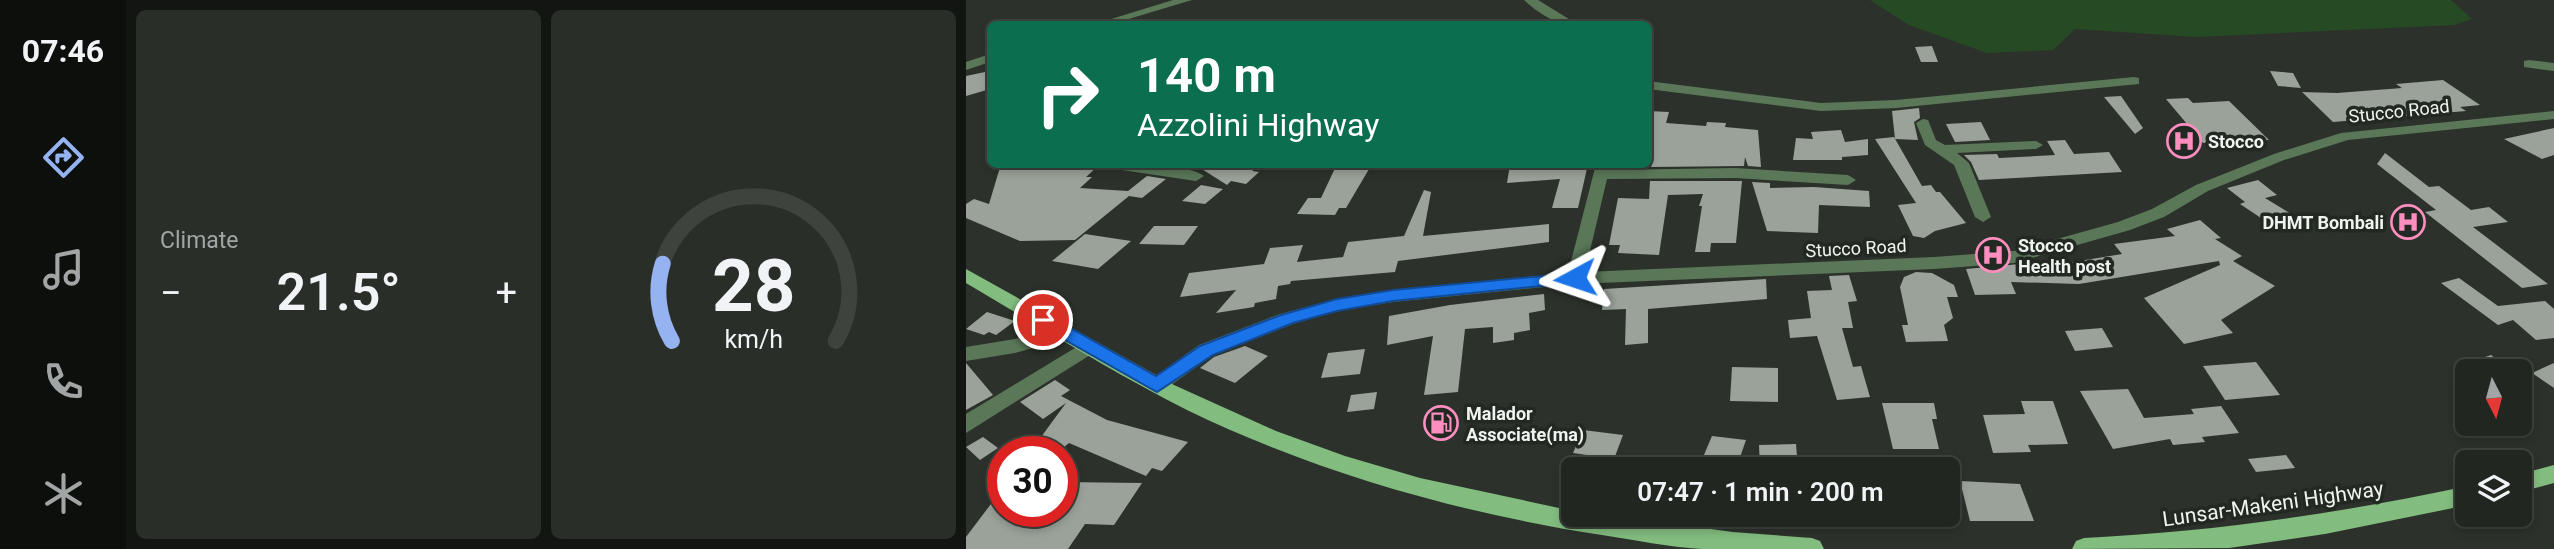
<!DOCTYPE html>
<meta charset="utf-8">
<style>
body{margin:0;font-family:Roboto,sans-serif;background:#292e29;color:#f1f3f6;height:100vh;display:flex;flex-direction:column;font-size:26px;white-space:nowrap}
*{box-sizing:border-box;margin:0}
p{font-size:23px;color:#a2a5a5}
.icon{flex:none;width:38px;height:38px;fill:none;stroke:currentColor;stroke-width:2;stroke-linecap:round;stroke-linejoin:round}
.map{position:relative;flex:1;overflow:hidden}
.side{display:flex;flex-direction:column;gap:10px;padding:10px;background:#121512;width:840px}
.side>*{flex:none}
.hud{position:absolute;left:21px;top:21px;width:665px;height:147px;border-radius:10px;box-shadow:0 4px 10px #0003,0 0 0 2px #3e433e;background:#0b6e4f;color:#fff;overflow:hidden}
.needle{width:46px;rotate:174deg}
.fabs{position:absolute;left:1489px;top:359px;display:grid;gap:14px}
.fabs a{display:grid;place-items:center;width:77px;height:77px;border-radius:10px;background:#212620;box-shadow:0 4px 10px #0003,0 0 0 2px #3e433e;font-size:35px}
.speed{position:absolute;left:21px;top:436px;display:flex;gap:14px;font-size:35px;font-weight:700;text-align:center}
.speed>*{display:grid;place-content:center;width:91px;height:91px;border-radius:50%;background:#212620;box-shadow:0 4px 10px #0003,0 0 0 2px #3e433e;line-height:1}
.speed .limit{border:10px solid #d22;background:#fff;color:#111}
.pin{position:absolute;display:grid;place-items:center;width:60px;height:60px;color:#fff;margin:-30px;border:4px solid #fff;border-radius:50%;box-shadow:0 2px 7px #0007}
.me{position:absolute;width:77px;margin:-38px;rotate:265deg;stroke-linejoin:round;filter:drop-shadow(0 0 5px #0008)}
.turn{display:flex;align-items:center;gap:24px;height:147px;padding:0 35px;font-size:32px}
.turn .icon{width:91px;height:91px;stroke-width:2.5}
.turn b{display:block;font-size:49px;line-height:60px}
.big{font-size:52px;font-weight:600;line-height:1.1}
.side .widget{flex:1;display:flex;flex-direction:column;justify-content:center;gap:10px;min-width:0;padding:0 24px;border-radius:10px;background:#292e29}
.side .dial{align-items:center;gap:0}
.dial svg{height:182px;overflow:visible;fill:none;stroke:#3e433e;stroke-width:7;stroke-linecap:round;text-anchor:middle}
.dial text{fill:#f1f3f6;stroke:none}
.heat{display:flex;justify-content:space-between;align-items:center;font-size:38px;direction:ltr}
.side .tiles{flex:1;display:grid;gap:10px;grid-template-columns:repeat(2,1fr)}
.trip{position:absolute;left:595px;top:457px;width:399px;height:70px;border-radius:10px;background:#212620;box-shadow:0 4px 10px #0003,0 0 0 2px #3e433e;font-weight:600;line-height:70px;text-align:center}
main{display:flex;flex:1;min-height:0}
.tabs{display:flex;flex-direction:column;width:126px;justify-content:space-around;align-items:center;background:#0d0f0d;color:#a2a5a5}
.tabs .icon{width:49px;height:49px}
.tabs .active{color:#95b2f1}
.tabs b{font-size:32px;color:#f1f3f6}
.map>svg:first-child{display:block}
.green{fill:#264b24}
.building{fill:#9aa29a}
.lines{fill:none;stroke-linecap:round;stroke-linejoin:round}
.street{fill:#5a7758;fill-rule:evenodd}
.primary{fill:#82bc7e;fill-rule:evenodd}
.route{fill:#1a73e8;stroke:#114b97;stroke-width:2}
.labels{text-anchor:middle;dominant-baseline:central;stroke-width:7;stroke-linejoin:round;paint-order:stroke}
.street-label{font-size:18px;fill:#f0f4f0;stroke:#222822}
.poi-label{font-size:18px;font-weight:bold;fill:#f0f4f0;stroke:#222822;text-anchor:start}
.near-street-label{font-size:21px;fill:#f0f4f0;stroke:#222822}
</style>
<main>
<nav class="tabs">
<b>07:46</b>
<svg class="icon active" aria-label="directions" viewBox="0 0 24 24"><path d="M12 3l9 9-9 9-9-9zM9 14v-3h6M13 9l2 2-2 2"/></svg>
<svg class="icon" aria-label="music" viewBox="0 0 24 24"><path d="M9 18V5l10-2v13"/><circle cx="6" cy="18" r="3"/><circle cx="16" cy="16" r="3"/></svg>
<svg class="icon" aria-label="phone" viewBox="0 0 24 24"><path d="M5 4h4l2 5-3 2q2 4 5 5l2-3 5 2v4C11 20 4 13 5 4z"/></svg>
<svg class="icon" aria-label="climate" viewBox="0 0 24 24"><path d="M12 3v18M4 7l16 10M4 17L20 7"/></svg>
</nav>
<section class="side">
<div class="tiles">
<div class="widget"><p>Climate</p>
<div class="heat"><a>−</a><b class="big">21.5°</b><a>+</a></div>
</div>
<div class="widget dial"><svg viewBox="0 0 100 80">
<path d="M14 69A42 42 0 1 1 86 69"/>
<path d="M14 69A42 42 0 0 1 10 35" stroke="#95b2f1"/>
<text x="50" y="56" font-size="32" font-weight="700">28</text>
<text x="50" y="72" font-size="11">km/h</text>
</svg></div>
</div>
</section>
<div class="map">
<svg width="1588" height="549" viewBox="0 0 1588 549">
<rect width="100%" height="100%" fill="#2c322b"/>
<path class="green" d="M904,0h581l21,19 -18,6 -257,12 -122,-8 -22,21 -66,3 -78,-28z"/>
<g class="building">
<path d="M966,46l6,16h-17l-6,-15z"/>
<path d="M24,71v18l-24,7v-20z"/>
<path d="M1304,71l23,2 8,15 -23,-2z"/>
<path d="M1477,80l37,25 -20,2 6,4 -133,11 -31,-30 35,1 65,-5 -6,-4z"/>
<path d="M1155,96l22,32 -8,6 -31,-37z"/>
<path d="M1222,98l5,5 36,-2 40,39 -66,3 -37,-44z"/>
<path d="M953,108l1,10 -6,4 4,18 -23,-1 -3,-28z"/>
<path d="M682,111l21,1 -3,11 40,3 1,-4 19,1 -1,4 33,3 3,37 -13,-1 -3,-9 -1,9 -93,1 1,-4h-4z"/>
<path d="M1015,122l9,18 -35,2 -9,-18z"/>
<path d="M1588,128v27l-12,4 -38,-20z"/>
<path d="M875,130l4,12 23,-3v16l-26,2v3h-49l3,-22 17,1 -2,-7z"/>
<path d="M928,137l28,49 9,-1 5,7h4l26,31 -31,8 -11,7 -11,-2 -15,-31 18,-2 -41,-64z"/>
<path d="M1099,140l9,14 35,-2 13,20 -143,8 -8,-18 -7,-7 33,-1 2,4 56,-3 -8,-14z"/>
<path d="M1419,153l44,34 10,-1 32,24 18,-3 19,15 -35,5 75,57 -26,4 -97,-76 11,-2 -59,-46z"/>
<path d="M35,164l97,2 -12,11h6l-12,11 48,3 19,-15 19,3 -24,19 -13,-2 -54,44 -55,1 -54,-23v-14l8,-5 15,5z"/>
<path d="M228,164h67l-9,7 7,1 -13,12 -15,-3 -4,4z"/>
<path d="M371,164h35l-26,44h-7l-4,7 -38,-1 11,-16h13z"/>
<path d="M544,164h78l-10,44h-26l8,-29 -53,4z"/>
<path d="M1292,180l19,15 -12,3 33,20 -22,10 -36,-24 5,-2 -18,-14z"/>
<path d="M684,181h92l-6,62h-25l-1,9h-15l7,-46h-3l4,-12 -35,1 -9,60 -41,-2 2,-8h-11l9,-47 31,1z"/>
<path d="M786,182l18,1v5l44,-1 55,4 1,16 -51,-2 -1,28 -51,-2z"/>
<path d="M235,185l22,4 -18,15 -23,-3z"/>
<path d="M458,190l7,2 -8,44 126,-12v18l-151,19 -3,11 -104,9 -1,3 -12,2 -2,13 -21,4 -1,4 -38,6 20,-23 -56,7 9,-24 75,-9 6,-16 33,-3 -6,17 46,-5 5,-15 56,-6z"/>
<path d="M1234,220l21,18 -6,1 27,17 -9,5 42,25 -54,34 12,13 -49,11 -40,-46 76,-33 -1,-4 -140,23 -68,-2 5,12 -41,1 -9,-26 54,-5h41l61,-10 -8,-10 61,-8 -8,-7z"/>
<path d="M188,226h44l-14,19 -45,-1z"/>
<path d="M119,234l46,7 -33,28 -46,-8z"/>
<path d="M950,272l16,1 22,12 4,12h-11l6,21 -9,7 4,16 -42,1 -4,-17h6l-8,-38 4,-10z"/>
<path d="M883,275l8,26 -9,1 5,26h-11l11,39 8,-1 9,31 -33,3 -20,-64 -27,2 -2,-18 23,-2 -4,-27 25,-1 -3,-14z"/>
<path d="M1493,278l39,28 47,-5 9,8v29l-18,2 -23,-20 -15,5 -57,-42z"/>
<path d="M800,279l1,20 -119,10v34l-23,2 1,-36 -24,1 2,-21z"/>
<path d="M578,294l1,16 -16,3 1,17 -16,3v7l-21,3v-16l-28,2 -7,63 -34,3 9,-59 -46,9 2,-29 61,-11z"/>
<path d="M21,312l28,9 -19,14 -7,-3 -5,3 -18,-6z"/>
<path d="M1136,328l11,19 -38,4 -10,-20z"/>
<path d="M279,346l23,10 -33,27 -35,-15 14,-11z"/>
<path d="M399,349l-5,25 -39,4 7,-25z"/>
<path d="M1525,355l21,16h-29l-12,-9z"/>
<path d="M1290,362l24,33 -55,5 -22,-34z"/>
<path d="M0,363l27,32 -27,15z"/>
<path d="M1588,363v25l-22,-15z"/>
<path d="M766,367l46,1v34l-48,-1z"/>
<path d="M89,380l15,10 -9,6 46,24 81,22 -26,29 -10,-3 -6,8 -77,-33 -11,9h-28l36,-49 -23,16 -23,-17z"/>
<path d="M1162,389l16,29 50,-4 -3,-5 30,-3 18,27 -37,4 3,5 -32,3 -3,-6 -57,10 -33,-58z"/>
<path d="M411,392l-3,17 -27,3 4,-17z"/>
<path d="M1055,401h32l15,43 -40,1 3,7 -38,1 -10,-38 42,-1z"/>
<path d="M916,403h52l3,16h-5l7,30h-46z"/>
<path d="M617,430l40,5 -9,24 -41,-6z"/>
<path d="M746,436l34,4 -10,29h-38z"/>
<path d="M17,437l15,11 -18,12 -14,-13z"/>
<path d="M830,444l2,25h-38l-1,-24z"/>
<path d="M1320,455l9,13 -39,4 -8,-13z"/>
<path d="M994,481l60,3 14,37h-64z"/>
<path d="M96,482l80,1 -28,42 -29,-1 -17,25h-102v-12l37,-49v23h59z"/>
</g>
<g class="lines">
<g class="street">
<path d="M207,0h19l-80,24h-17z"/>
<path d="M558,0h14l39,24c-20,2 -38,-10 -53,-24z"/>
<path d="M24,54v8l-24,8v-8z"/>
<path d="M1563,60l25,3v8l-30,-4v-6z"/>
<path d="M1168,77l5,1v6l-243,24 -75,3 -173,-22v-8l173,22 75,-3z"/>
<path d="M1588,111v8l-206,21 -64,20 -76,31 -44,26 -34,13 -116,33 -80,6 -359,15 -182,18 -56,9 -44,13 -80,31 -49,35 -7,3 -7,-3 -3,-5 3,-5 49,-35 81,-31 57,-15 56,-9 175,-17 28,-109h14v6l125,-2 113,7 8,5 -8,5 -113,-7 -128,1 -22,93 349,-15 80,-6 104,-29 34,-13 44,-24 78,-31 67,-21z"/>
<path d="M957,119l5,1 8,20 9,5 91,-4 7,4 -7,4 -79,4 12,10 22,54 -8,5 -8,-5 -21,-52 -29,-20 -9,-22z"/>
<path d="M142,164c20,0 82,0 96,12l-8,5 -81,-12z"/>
<path d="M97,325l7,2 2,5 -2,5 -55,16 -49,8v-14l49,-8z"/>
<path d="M122,340l7,2 3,5 -3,5 -129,81v-19z"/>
</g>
<g class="primary">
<path d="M0,269l208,116 102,46 69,25 75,22 153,33v3h26l134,18 79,6 8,3 4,8c-41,0 -82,0 -122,0 -34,-2 -67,-9 -100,-14 -143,-22 -285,-62 -415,-125 -76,-38 -148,-84 -221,-127z"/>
<path d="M1588,465v18l-34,9v-18z"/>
<path d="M1502,486v19l-143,29 -96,14 -157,1 4,-8 8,-3c130,-6 257,-25 384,-52z"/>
</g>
</g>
<path class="route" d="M609,273l6,2 2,3 -2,4 -188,19 -56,10 -44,12 -80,32 -56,37 -120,-68 -2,-4 8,-6 6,2 107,60 44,-30 81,-31 56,-16 56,-9z"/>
<defs>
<g id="hospital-ring" transform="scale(1.75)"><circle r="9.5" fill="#222822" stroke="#fd8ebf" stroke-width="1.5"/><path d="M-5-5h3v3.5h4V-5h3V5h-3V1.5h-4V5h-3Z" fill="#fd8ebf"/></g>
<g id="fuel-ring" transform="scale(1.75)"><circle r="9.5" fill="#222822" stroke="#fd8ebf" stroke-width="1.5"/><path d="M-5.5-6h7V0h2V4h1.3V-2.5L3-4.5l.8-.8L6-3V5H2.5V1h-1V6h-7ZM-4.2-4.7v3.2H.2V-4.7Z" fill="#fd8ebf"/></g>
</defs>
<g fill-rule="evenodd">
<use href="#hospital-ring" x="1218" y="141"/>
<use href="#hospital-ring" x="1442" y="222"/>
<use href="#hospital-ring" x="1027" y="255"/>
<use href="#fuel-ring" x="475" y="423"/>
</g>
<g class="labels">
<g class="street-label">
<text transform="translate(1433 111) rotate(-6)">Stucco Road</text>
<text transform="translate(890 248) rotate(-3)">Stucco Road</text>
</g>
<g class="poi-label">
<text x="1242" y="141">Stocco</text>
<text x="1418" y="222" text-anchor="end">DHMT Bombali</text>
<text x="1052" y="245">Stocco<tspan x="1052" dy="21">Health post</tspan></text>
<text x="500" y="413">Malador<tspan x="500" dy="21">Associate(ma)</tspan></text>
</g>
<g class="near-street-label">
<text transform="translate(1307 504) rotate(-8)">Lunsar-Makeni Highway</text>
</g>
</g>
</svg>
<div class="fabs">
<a><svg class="needle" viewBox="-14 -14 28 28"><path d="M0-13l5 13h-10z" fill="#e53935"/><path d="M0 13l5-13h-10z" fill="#a2a5a5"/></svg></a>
<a><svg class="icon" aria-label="layers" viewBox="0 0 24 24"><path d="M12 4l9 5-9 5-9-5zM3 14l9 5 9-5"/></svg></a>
</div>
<div class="speed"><div class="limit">30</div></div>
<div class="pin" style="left:77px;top:320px;background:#d93025"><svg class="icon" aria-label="arrive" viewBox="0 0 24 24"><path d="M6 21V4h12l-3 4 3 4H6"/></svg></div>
<svg class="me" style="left:609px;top:278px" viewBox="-20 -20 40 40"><path d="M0-17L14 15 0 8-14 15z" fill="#1a73e8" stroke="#fff" stroke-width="4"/></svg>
<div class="trip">07:47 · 1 min · 200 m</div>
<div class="hud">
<div class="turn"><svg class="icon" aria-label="right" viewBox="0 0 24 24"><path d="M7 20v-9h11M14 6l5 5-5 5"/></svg><div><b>140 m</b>Azzolini Highway</div></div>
</div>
</div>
</main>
